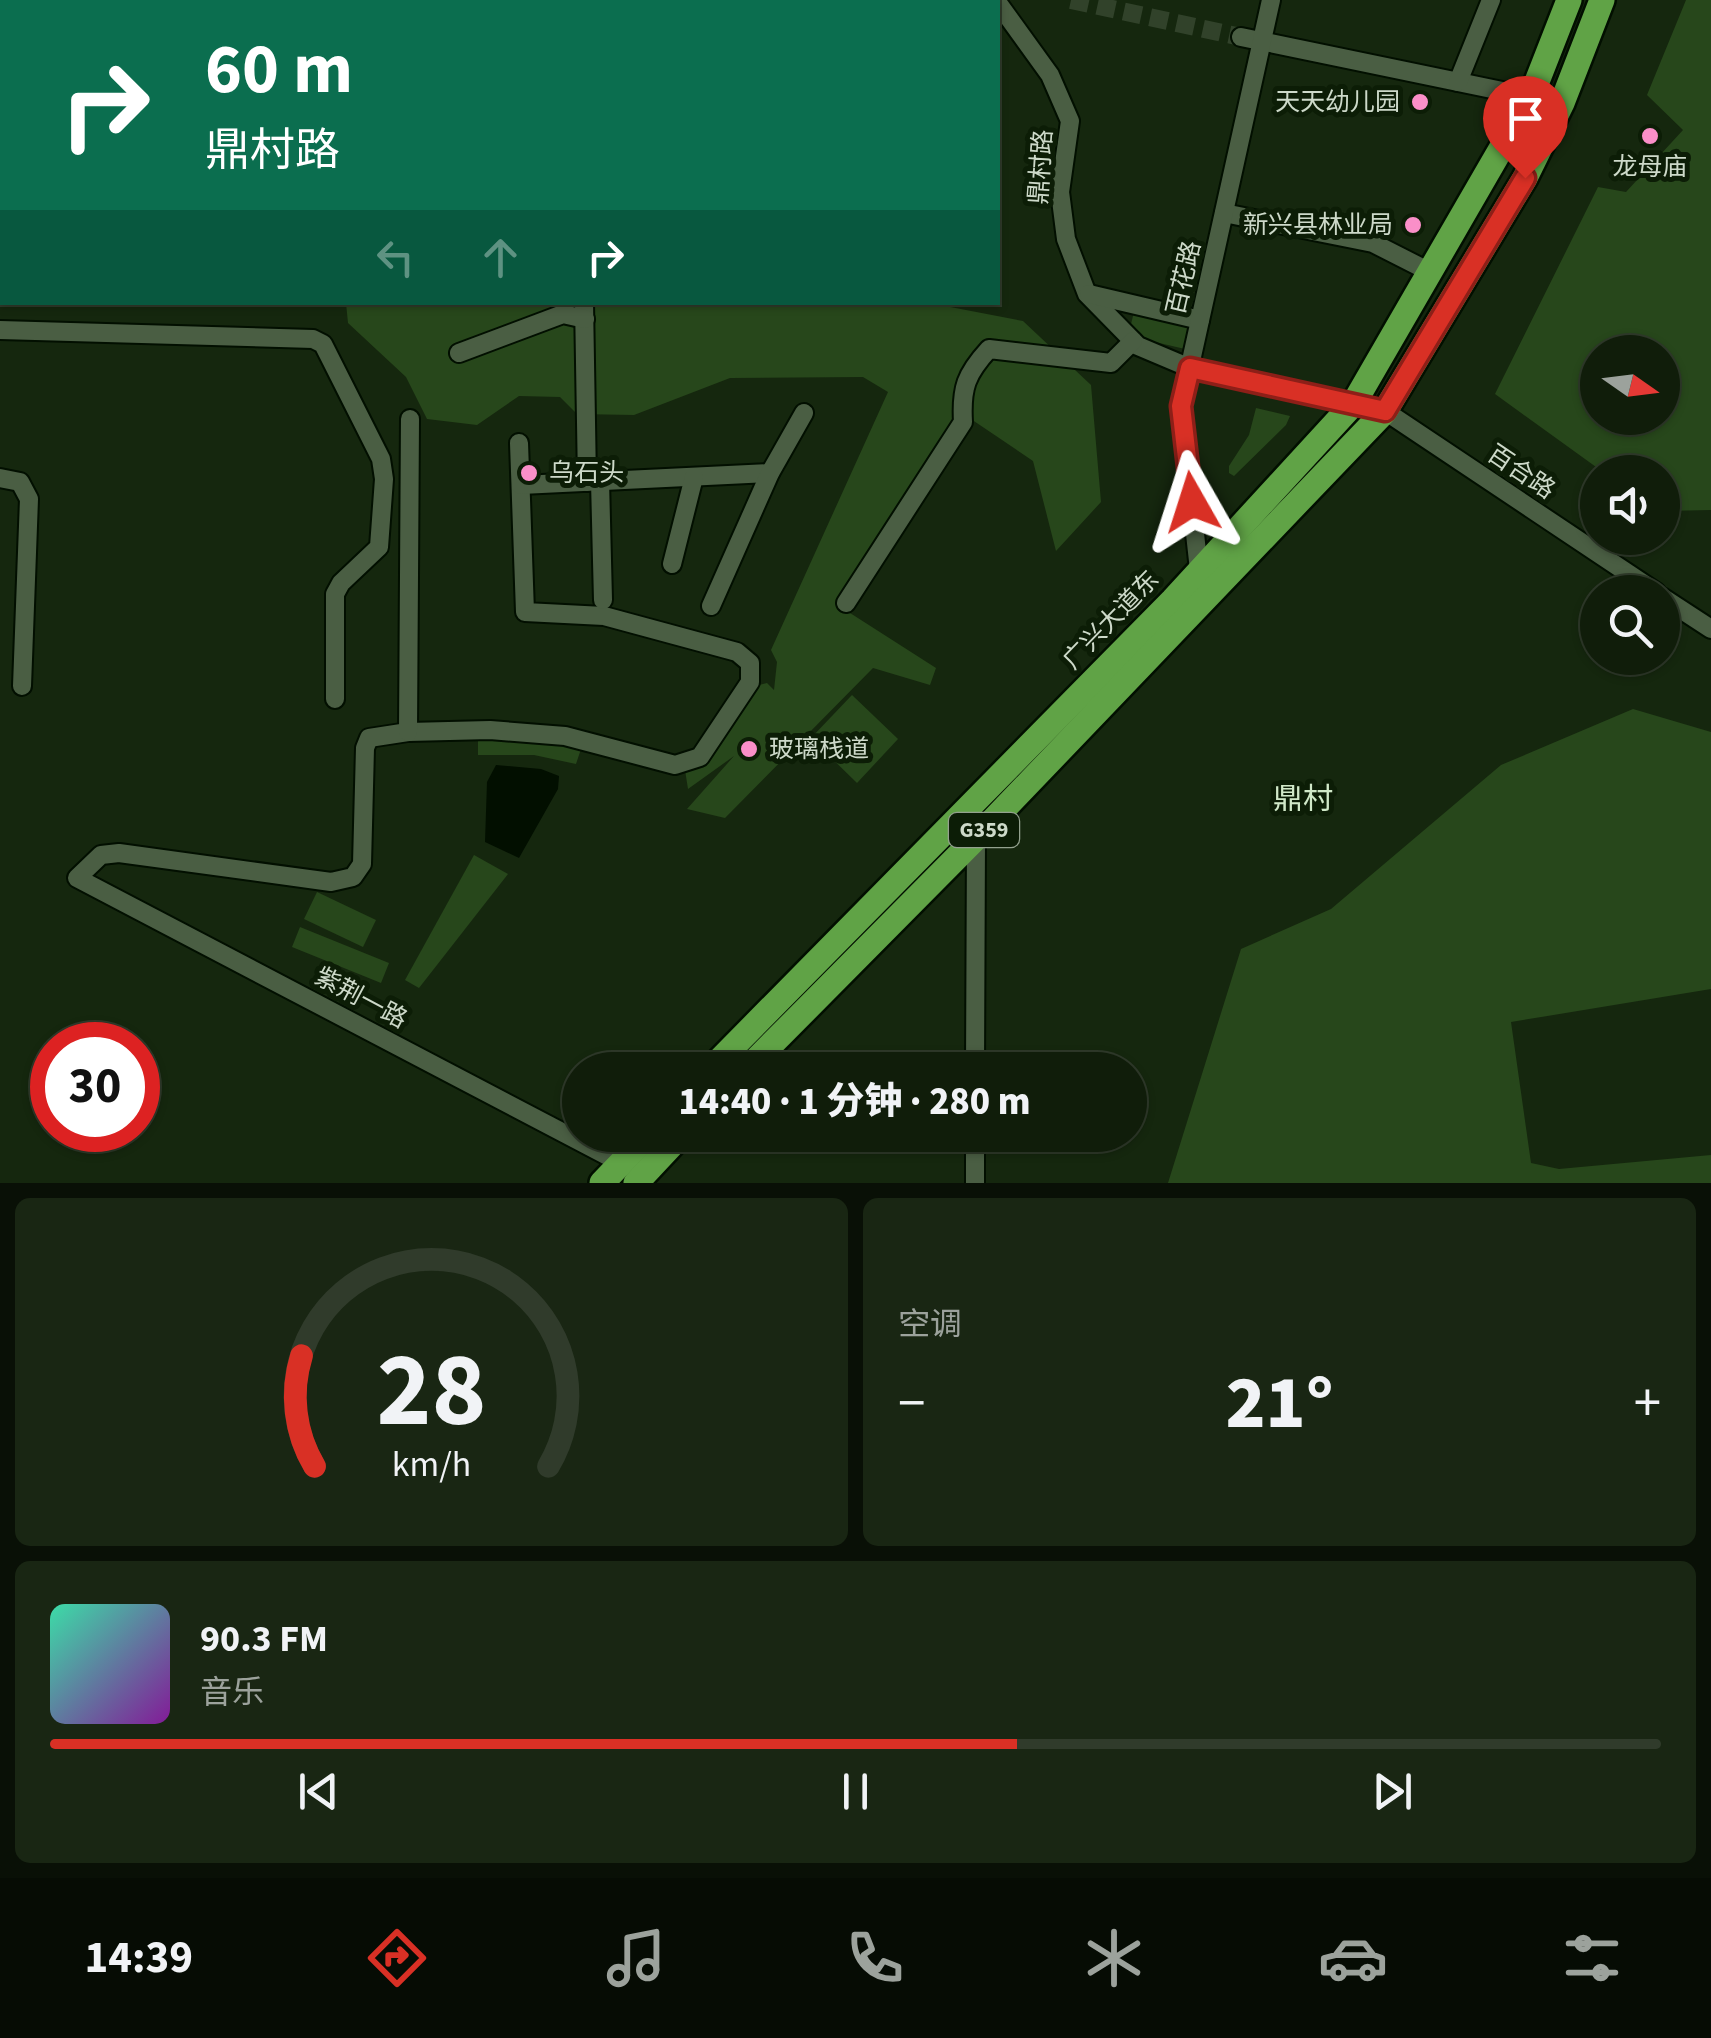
<!DOCTYPE html>
<html lang="zh">
<meta charset="utf-8">
<style>
body{margin:0;font-family:"Source Sans 3","Noto Sans SC",sans-serif;background:#192613;color:#f1f3f6;height:100vh;display:flex;flex-direction:column;font-size:38px;white-space:nowrap}
*{box-sizing:border-box;margin:0}
p{font-size:32px;color:#9ca29c}
.icon{flex:none;width:55px;height:55px;fill:none;stroke:currentColor;stroke-width:2;stroke-linecap:round;stroke-linejoin:round}
.map{position:relative;height:1183px;overflow:hidden}
.panel{display:flex;flex-direction:column;gap:15px;padding:15px;background:#091006;flex:1}
.panel>*{flex:none}
.hud{position:absolute;left:0px;top:0px;width:1000px;height:305px;box-shadow:0 2px 8px #0004,0 0 0 2px #303b2b;background:#0b6e4f;color:#fff;overflow:hidden}
.needle{width:65px;rotate:104deg}
.controls{position:absolute;left:1580px;top:335px;display:grid;gap:20px}
.controls a{display:grid;place-items:center;width:100px;height:100px;border-radius:50%;background:#101d0a;box-shadow:0 2px 8px #0004,0 0 0 2px #303b2b;font-size:50px}
.speed{position:absolute;left:30px;top:1022px;display:flex;gap:20px;font-size:50px;font-weight:700;text-align:center}
.speed>*{display:grid;place-content:center;width:130px;height:130px;border-radius:50%;background:#101d0a;box-shadow:0 2px 8px #0004,0 0 0 2px #303b2b;line-height:1}
.speed .limit{border:15px solid #d22;background:#fff;color:#111}
.pin{position:absolute;display:grid;place-items:center;width:85px;height:85px;color:#fff;margin:-102px -42px;border-radius:50% 50% 50% 0;rotate:-45deg;box-shadow:0 0 10px #0007}
.pin .icon{rotate:45deg}
.me{position:absolute;width:110px;margin:-55px;rotate:354deg;stroke-linejoin:round;filter:drop-shadow(0 0 8px #0008)}
.turn{display:flex;align-items:center;gap:35px;height:210px;padding:0 40px;font-size:45px}
.turn .icon{width:130px;height:130px;stroke-width:2.5}
.turn b{display:block;font-size:70px;line-height:85px}
.lanes{display:flex;align-items:center;height:95px;padding:0 40px;background:#0003;justify-content:center;gap:50px;direction:ltr}
.lanes .off{opacity:.35}
.big{font-size:75px;font-weight:800;line-height:1.1}
.panel .widget{flex:1;display:flex;flex-direction:column;justify-content:center;gap:15px;min-width:0;padding:0 35px;border-radius:15px;background:#192613}
.panel .dial{align-items:center;gap:0}
.dial svg{height:260px;overflow:visible;fill:none;stroke:#303b2b;stroke-width:7;stroke-linecap:round;text-anchor:middle}
.dial text{fill:#f1f3f6;stroke:none}
.song{display:flex;align-items:center;gap:30px}
.cover{width:120px;height:120px;border-radius:15px;background:linear-gradient(135deg,hsl(160 70% 55%),hsl(290 70% 35%))}
.played{height:10px;border-radius:5px;background:linear-gradient(90deg,#d93025 60%,#303b2b 60%)}
.keys{display:flex;justify-content:space-around;direction:ltr}
.heat{display:flex;justify-content:space-between;align-items:center;font-size:55px;direction:ltr}
.panel .tiles{flex:1;display:grid;gap:15px;grid-template-columns:1fr 1fr}
.widget:last-child{grid-column:span 2}
.trip{position:absolute;left:562px;top:1052px;width:585px;height:100px;border-radius:50px;background:#101d0a;box-shadow:0 2px 8px #0004,0 0 0 2px #303b2b;font-weight:800;line-height:100px;text-align:center}
.dock{display:flex;height:160px;justify-content:space-around;align-items:center;background:#060c04;color:#9ca29c}
.dock .icon{width:70px;height:70px}
.dock .on{color:#d93025}
.dock b{font-size:45px;color:#f1f3f6}
.map>svg:first-child{display:block}
.green{fill:#27471b;fill-rule:evenodd}
.water{fill:#020f00}
.lines{fill:none;stroke-linecap:round;stroke-linejoin:round}
.minor-tunnel{stroke:#31422a;stroke-width:18;stroke-dasharray:18 9;stroke-linecap:butt}
.minor-casing{stroke:#020f00;stroke-width:22}
.highway-casing{stroke:#020f00;stroke-width:30}
.minor{stroke:#4a5e43;stroke-width:18}
.highway{stroke:#60a346;stroke-width:25}
.route-casing{stroke:#8d1f18;stroke-width:25}
.route{stroke:#d93025;stroke-width:18}
.poi-dot{fill:#fa8fc8;stroke:#0c1d06;stroke-width:4}
.labels{text-anchor:middle;dominant-baseline:central;stroke-width:10;stroke-linejoin:round;paint-order:stroke}
.shield{fill:#0c1d06;stroke:#93a18e;stroke-width:2.5}
.shield-label{font-size:22px;font-weight:bold;fill:#cdd9c9}
.poi-label{font-size:25px;fill:#cdd9c9;stroke:#0c1d06;text-anchor:end}
.street-label{font-size:25px;fill:#cdd9c9;stroke:#0c1d06}
.quarter-label{font-size:30px;fill:#d0e8c8;stroke:#0c1d06}
</style>
<div class="map">
<svg width="1711" height="1183" viewBox="0 0 1711 1183">
<rect width="100%" height="100%" fill="#15270e"/>
<g class="green">
<path d="M1686,0h25v510l-48,1 -1,-39h-59l-108,-78 103,-207 28,5 57,-62 -36,-35zM1598,352h64v66h-64z"/>
<path d="M346,303h514l80,2 83,16 68,64 10,117 -45,49 -23,-90 -71,-48 -126,191 100,64 -6,17 -57,-17 -148,150 -38,-9 47,-53 -46,33 -3,-19 22,-9 52,-76 8,-2 7,7 3,-28 -6,-12 117,-258 -25,-15 -133,1 -96,37 -57,-1 -17,-17 -41,-1 -42,29 -50,-6 -21,-42 -58,-54z"/>
<path d="M1134,312l56,13 -5,24 -43,-10 -12,-11z"/>
<path d="M1256,408l34,8 -4,9 -52,51 -5,-3v-7l20,-31z"/>
<path d="M852,695l46,44 -41,44 -46,-45z"/>
<path d="M1633,709l78,23v257l-200,33 20,141 28,6 152,-14v28h-543l73,-234 90,-40 170,-144z"/>
<path d="M478,738l58,1 45,10 -5,15 -42,-9h-56z"/>
<path d="M474,855l34,19 -89,114 -14,-8z"/>
<path d="M317,892l59,28 -13,27 -59,-28z"/>
<path d="M300,927l89,36 -8,20 -89,-36z"/>
</g>
<path class="water" d="M496,765l45,4 18,7 -1,13 -39,69 -34,-16 2,-60z"/>
<g class="lines">
<path class="minor-tunnel" d="M1071,0l170,37"/>
<g class="minor-casing">
<g id="minor">
<path d="M998,3l52,72 20,46 -10,71 6,47 21,55 51,52 52,22 195,43 271,181"/>
<path d="M1241,37l290,60"/>
<path d="M1458,82l33,-82"/>
<path d="M1224,213l149,30 57,29"/>
<path d="M1089,294l111,26"/>
<path d="M584,302l3,180"/>
<path d="M0,330l313,9 10,5 58,115 3,20 -5,68 -38,36 -6,11v105"/>
<path d="M459,353l104,-39 22,5"/>
<path d="M519,443l6,169 79,4 133,36 13,11v19l-50,75 -25,8 -110,-29 -75,-6 -82,2 -39,6 -4,10 -3,116 -9,13 -22,5 -212,-29 -18,2 -24,23 544,285"/>
<path d="M0,478l20,4 9,17 -7,187"/>
<path d="M600,481l3,119"/>
<path d="M521,485l249,-12"/>
<path d="M672,564l22,-87"/>
<path d="M1199,570l-18,-164 90,-406"/>
<path d="M1662,597l49,32"/>
<path d="M846,603l117,-181c-2,-34 3,-48 26,-73l122,14 22,-22"/>
<path d="M711,606l59,-133 34,-60"/>
<path d="M408,732l2,-313"/>
<path d="M975,1070l1,-232"/>
<path d="M975,1183v-48"/>
</g>
</g>
<g class="highway-casing">
<g id="highway">
<path d="M710,1070l463,-470 181,-197 177,-306 38,-97"/>
<path d="M746,1070l230,-232 409,-427 140,-233 37,-75 40,-103"/>
<path d="M602,1183l46,-48"/>
<path d="M636,1183l45,-48"/>
</g>
</g>
<use href="#minor" class="minor"/>
<use href="#highway" class="highway"/>
</g>
<g class="lines">
<g class="route-casing">
<path id="route" d="M1192,502l-11,-96 9,-38 195,43 140,-233"/>
</g>
<use href="#route" class="route"/>
</g>
<g class="poi-dot">
<circle cx="1420" cy="102" r="10"/>
<circle cx="1650" cy="136" r="10"/>
<circle cx="1413" cy="225" r="10"/>
<circle cx="529" cy="473" r="10"/>
<circle cx="749" cy="749" r="10"/>
</g>
<g class="labels">
<rect class="shield" x="949" y="813" width="70" height="34" rx="8"/>
<g class="shield-label">
<text x="984" y="830">G359</text>
</g>
<g class="poi-label">
<text x="1400" y="102">天天幼儿园</text>
<text x="1650" y="167" text-anchor="middle">龙母庙</text>
<text x="1393" y="225">新兴县林业局</text>
<text x="549" y="473" text-anchor="start">乌石头</text>
<text x="769" y="749" text-anchor="start">玻璃栈道</text>
</g>
<g class="street-label">
<text transform="translate(1041 167) rotate(-86)">鼎村路</text>
<text transform="translate(1184 278) rotate(-77)">百花路</text>
<text transform="translate(1521 472) rotate(34)">百合路</text>
<text transform="translate(1111 620) rotate(-46)">广兴大道东</text>
<text transform="translate(361 998) rotate(28)">紫荆一路</text>
</g>
<g class="quarter-label">
<text x="1303" y="799">鼎村</text>
</g>
</g>
</svg>
<div class="controls">
<a><svg class="needle" viewBox="-14 -14 28 28"><path d="M0-13l5 13h-10z" fill="#e53935"/><path d="M0 13l5-13h-10z" fill="#9ca29c"/></svg></a>
<a><svg class="icon" aria-label="sound" viewBox="0 0 24 24"><path d="M4 9h4l5-4v14l-5-4H4zM17 9q2 3 0 6"/></svg></a>
<a><svg class="icon" aria-label="search" viewBox="0 0 24 24"><circle cx="10" cy="10" r="6"/><path d="M15 15l6 6"/></svg></a>
</div>
<div class="speed"><div class="limit">30</div></div>
<div class="pin" style="left:1525px;top:178px;background:#d93025"><svg class="icon" aria-label="arrive" viewBox="0 0 24 24"><path d="M6 21V4h12l-3 4 3 4H6"/></svg></div>
<svg class="me" style="left:1192px;top:502px" viewBox="-20 -20 40 40"><path d="M0-17L14 15 0 8-14 15z" fill="#d93025" stroke="#fff" stroke-width="4"/></svg>
<div class="trip">14:40 · 1 分钟 · 280 m</div>
<div class="hud">
<div class="turn"><svg class="icon" aria-label="right" viewBox="0 0 24 24"><path d="M7 20v-9h11M14 6l5 5-5 5"/></svg><div><b>60 m</b>鼎村路</div></div>
<div class="lanes"><svg class="icon off" aria-label="left" viewBox="0 0 24 24"><path d="M17 20v-9H6M10 6l-5 5 5 5"/></svg><svg class="icon off" aria-label="ahead" viewBox="0 0 24 24"><path d="M12 20V5M6 11l6-6 6 6"/></svg><svg class="icon" aria-label="right" viewBox="0 0 24 24"><path d="M7 20v-9h11M14 6l5 5-5 5"/></svg></div>
</div>
</div>
<section class="panel">
<div class="tiles">
<div class="widget dial"><svg viewBox="0 0 100 80">
<path d="M14 69A42 42 0 1 1 86 69"/>
<path d="M14 69A42 42 0 0 1 10 35" stroke="#d93025"/>
<text x="50" y="56" font-size="32" font-weight="700">28</text>
<text x="50" y="72" font-size="11">km/h</text>
</svg></div>
<div class="widget"><p>空调</p>
<div class="heat"><a>−</a><b class="big">21°</b><a>+</a></div>
</div>
<div class="widget">
<div class="song"><i class="cover"></i><div><b>90.3 FM</b><p>音乐</p></div></div>
<div class="played"></div>
<div class="keys"><svg class="icon" aria-label="previous" viewBox="0 0 24 24"><path d="M18 5L8 12l10 7zM5 5v14"/></svg><svg class="icon" aria-label="pause" viewBox="0 0 24 24"><path d="M8 5v14M16 5v14"/></svg><svg class="icon" aria-label="next" viewBox="0 0 24 24"><path d="M6 5l10 7-10 7zM19 5v14"/></svg></div>
</div>
</div>
</section>
<nav class="dock">
<b>14:39</b>
<svg class="icon on" aria-label="directions" viewBox="0 0 24 24"><path d="M12 3l9 9-9 9-9-9zM9 14v-3h6M13 9l2 2-2 2"/></svg>
<svg class="icon" aria-label="music" viewBox="0 0 24 24"><path d="M9 18V5l10-2v13"/><circle cx="6" cy="18" r="3"/><circle cx="16" cy="16" r="3"/></svg>
<svg class="icon" aria-label="phone" viewBox="0 0 24 24"><path d="M5 4h4l2 5-3 2q2 4 5 5l2-3 5 2v4C11 20 4 13 5 4z"/></svg>
<svg class="icon" aria-label="climate" viewBox="0 0 24 24"><path d="M12 3v18M4 7l16 10M4 17L20 7"/></svg>
<svg class="icon" aria-label="car" viewBox="0 0 24 24"><path d="M5 17H2v-5l4-1 3-4h7l3 4 3 1v5h-3M9 17h6M6 11h13"/><circle cx="7" cy="17" r="2"/><circle cx="17" cy="17" r="2"/></svg>
<svg class="icon" aria-label="filters" viewBox="0 0 24 24"><path d="M4 7h16M4 17h16"/><circle cx="9" cy="7" r="2"/><circle cx="15" cy="17" r="2"/></svg>
</nav>
